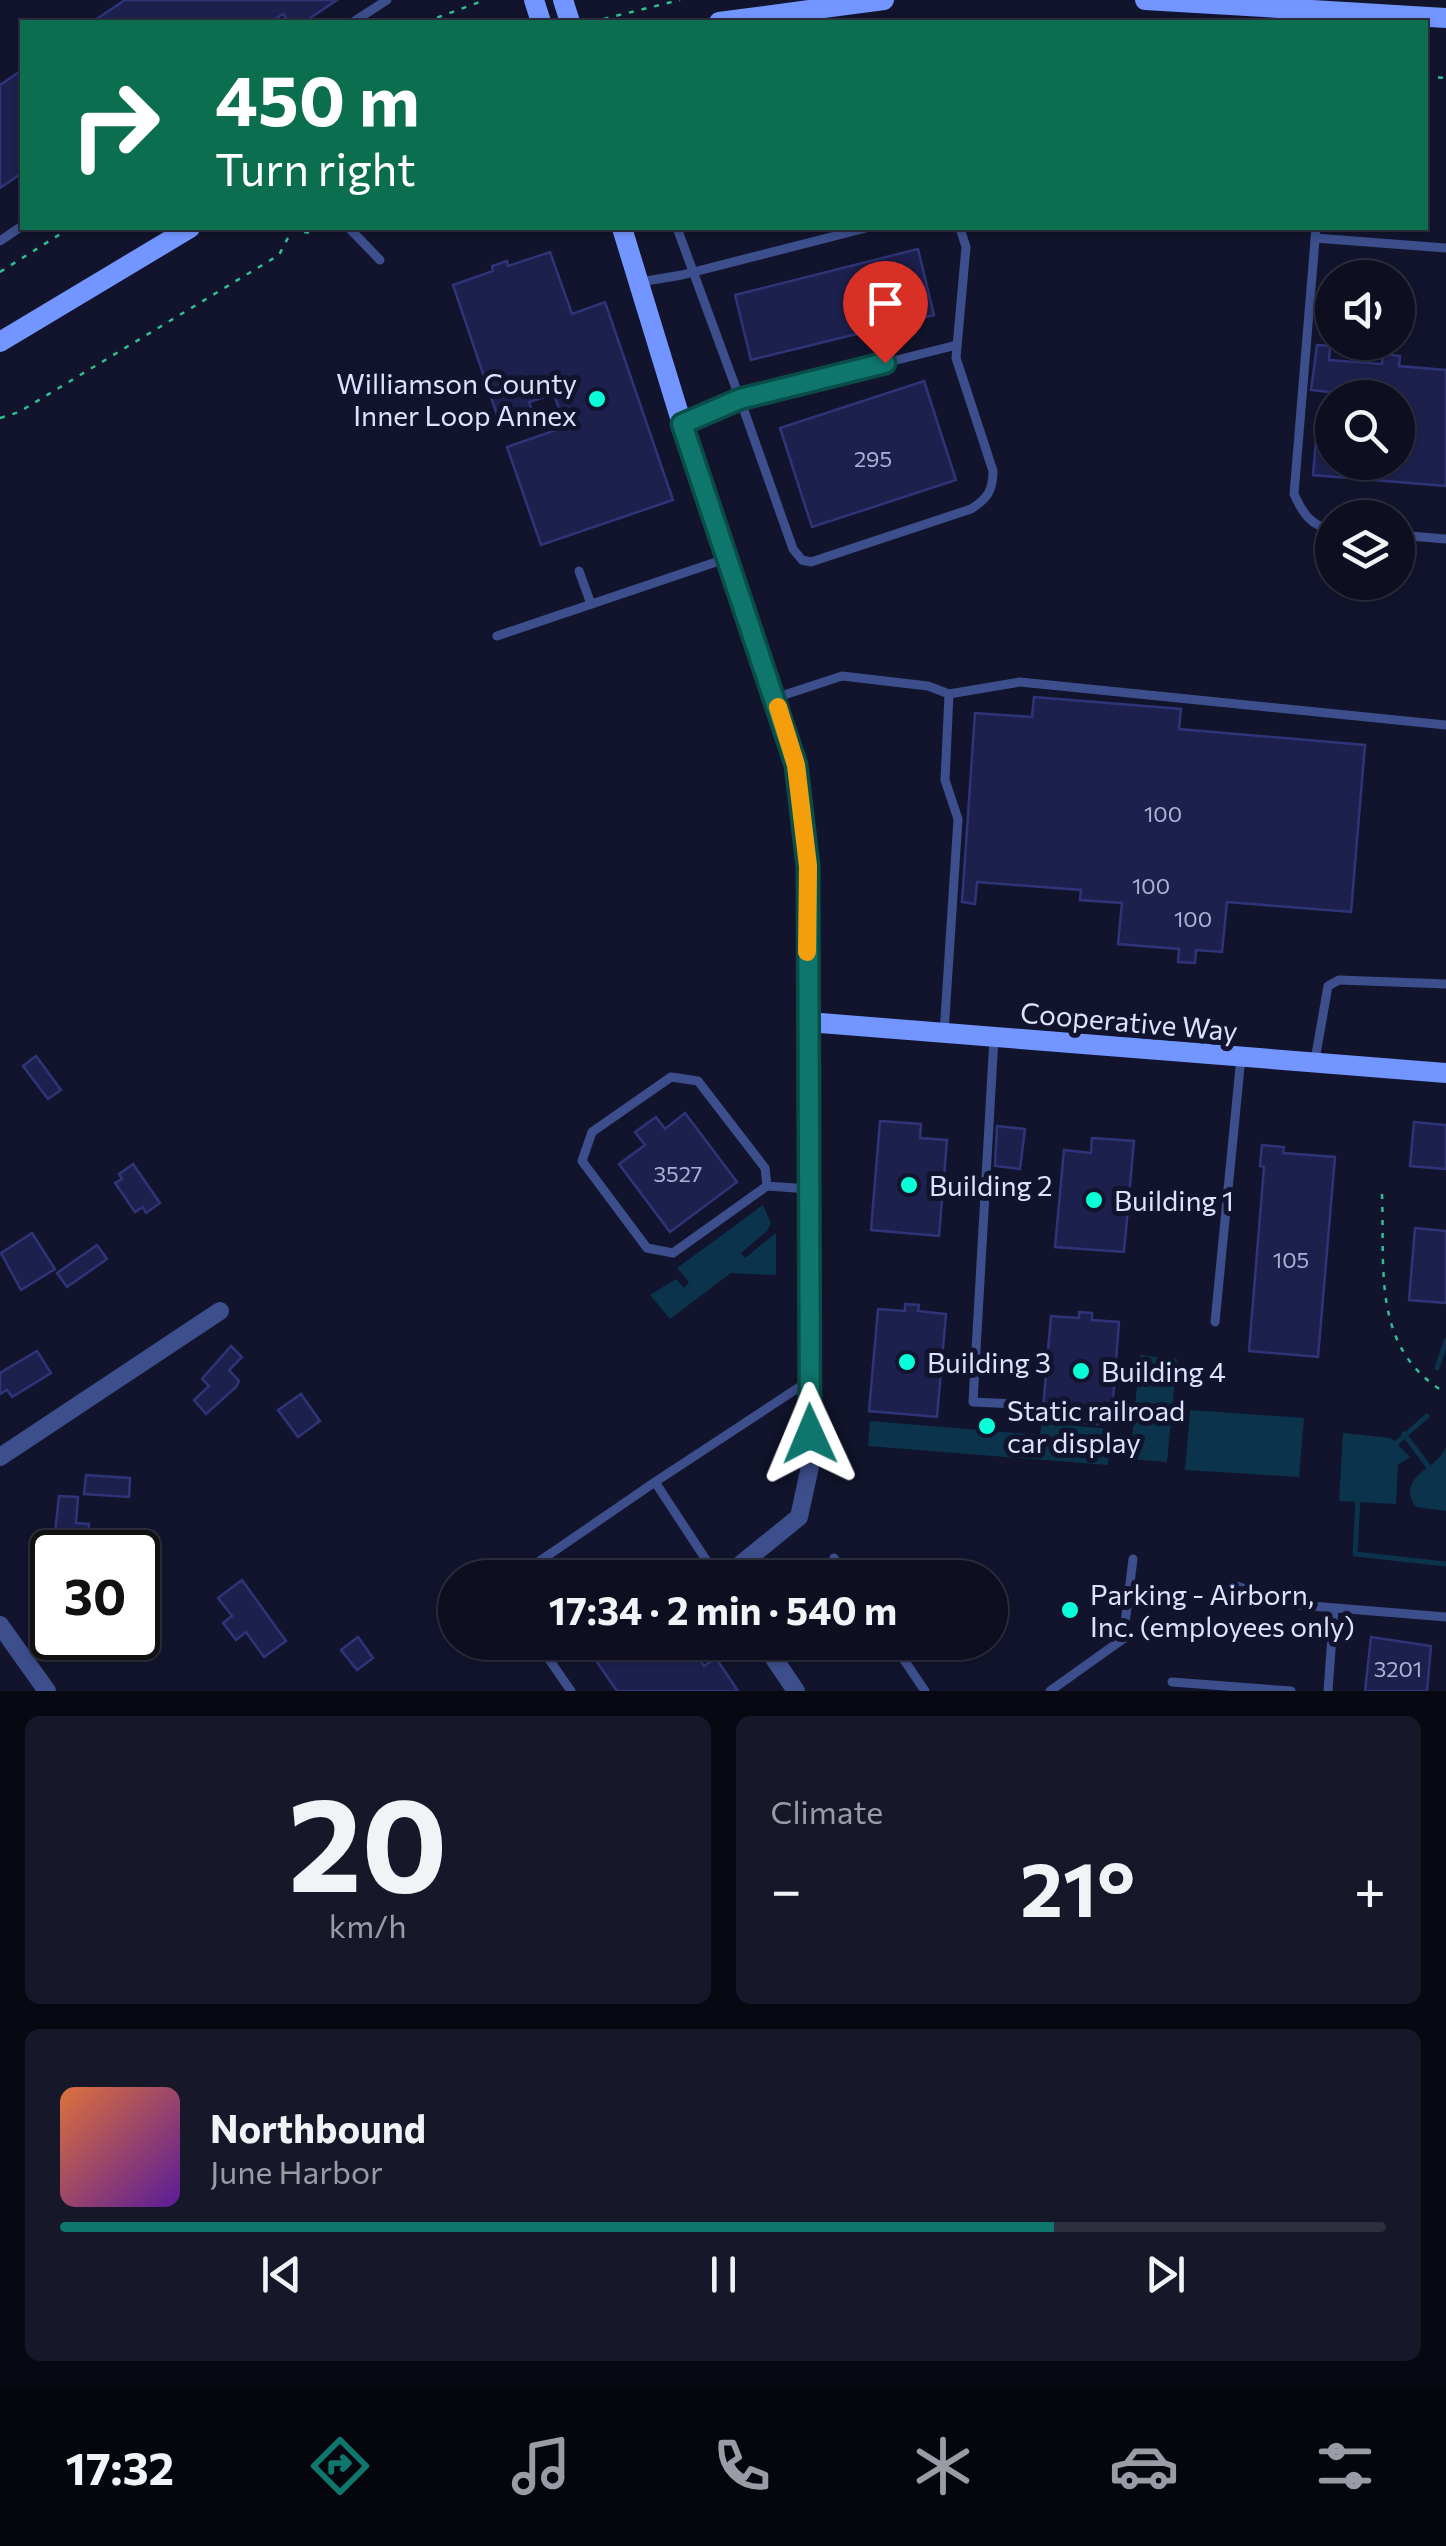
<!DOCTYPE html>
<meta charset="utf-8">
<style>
body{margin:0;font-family:Commissioner,sans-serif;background:#16182a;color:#f1f3f6;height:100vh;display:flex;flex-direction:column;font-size:38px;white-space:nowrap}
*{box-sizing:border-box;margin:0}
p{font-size:32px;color:#9a9ca5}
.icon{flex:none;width:55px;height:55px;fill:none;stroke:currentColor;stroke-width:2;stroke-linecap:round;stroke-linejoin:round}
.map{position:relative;height:1691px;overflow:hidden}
.side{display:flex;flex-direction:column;gap:25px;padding:25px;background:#070812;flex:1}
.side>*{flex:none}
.top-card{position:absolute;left:20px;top:20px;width:1408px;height:210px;border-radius:0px;box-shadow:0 2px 8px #0004,0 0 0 2px #2d2f3f;background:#0b6e4f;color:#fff;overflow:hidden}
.fabs{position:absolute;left:1315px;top:260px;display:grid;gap:20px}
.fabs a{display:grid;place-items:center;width:100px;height:100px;border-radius:50%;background:#0d0f21;box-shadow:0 2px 8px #0004,0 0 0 2px #2d2f3f;font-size:50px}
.speed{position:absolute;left:30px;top:1530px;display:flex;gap:20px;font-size:50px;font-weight:700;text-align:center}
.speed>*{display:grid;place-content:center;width:130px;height:130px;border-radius:50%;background:#0d0f21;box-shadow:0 2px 8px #0004,0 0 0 2px #2d2f3f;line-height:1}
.speed .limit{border:5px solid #111;border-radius:15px;background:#fff;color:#111}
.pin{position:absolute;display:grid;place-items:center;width:85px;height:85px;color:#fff;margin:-102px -42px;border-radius:50% 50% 50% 0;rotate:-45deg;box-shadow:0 0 10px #0007}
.pin .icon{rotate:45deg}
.me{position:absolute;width:110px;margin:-55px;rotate:359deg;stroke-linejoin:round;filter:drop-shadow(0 0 8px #0008)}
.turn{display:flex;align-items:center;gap:35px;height:210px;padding:0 30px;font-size:45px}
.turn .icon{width:130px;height:130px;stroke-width:2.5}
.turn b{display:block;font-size:70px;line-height:85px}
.big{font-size:75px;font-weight:700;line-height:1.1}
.side .tile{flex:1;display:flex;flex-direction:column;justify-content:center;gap:15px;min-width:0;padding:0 35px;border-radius:15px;background:#16182a}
.side .dial{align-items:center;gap:0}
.dial b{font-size:130px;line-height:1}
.song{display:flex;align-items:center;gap:30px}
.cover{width:120px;height:120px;border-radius:15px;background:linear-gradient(135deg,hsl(20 70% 55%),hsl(270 70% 35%))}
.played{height:10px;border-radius:5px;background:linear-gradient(90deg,#0f766e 75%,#2d2f3f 75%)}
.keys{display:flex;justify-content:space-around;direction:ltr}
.heat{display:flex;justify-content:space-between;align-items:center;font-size:55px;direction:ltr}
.side .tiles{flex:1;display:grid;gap:25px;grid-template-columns:1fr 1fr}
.tile:last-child{grid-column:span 2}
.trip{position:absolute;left:438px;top:1560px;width:570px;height:100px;border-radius:50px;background:#0d0f21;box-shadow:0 2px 8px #0004,0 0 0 2px #2d2f3f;font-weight:700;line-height:100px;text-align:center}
.tab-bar{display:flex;height:160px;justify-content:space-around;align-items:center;background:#05060d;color:#9a9ca5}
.tab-bar .icon{width:70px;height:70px}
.tab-bar .current{color:#0f766e}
.tab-bar b{font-size:45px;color:#f1f3f6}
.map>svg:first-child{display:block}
.water{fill:#0b334c}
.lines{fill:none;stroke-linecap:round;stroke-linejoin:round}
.stream{stroke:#0b334c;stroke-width:5}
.building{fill:#1d204d;stroke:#2f3479;stroke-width:2.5}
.path{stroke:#30bf91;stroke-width:2.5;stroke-dasharray:5 8;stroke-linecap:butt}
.lane{stroke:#3c4e8b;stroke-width:9}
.street{stroke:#3c4e8b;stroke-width:18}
.secondary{stroke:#7395ff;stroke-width:20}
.route-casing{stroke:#0a4d48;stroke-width:25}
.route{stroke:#0f766e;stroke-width:18}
.slow{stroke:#f59e0b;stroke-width:18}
.poi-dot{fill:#08ffd7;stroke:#11142c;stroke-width:4}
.labels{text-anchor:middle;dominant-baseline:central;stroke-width:10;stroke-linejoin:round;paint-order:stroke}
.number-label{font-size:22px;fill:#acb2d2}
.poi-label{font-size:28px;fill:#dce2ff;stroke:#11142c;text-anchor:start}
.street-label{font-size:28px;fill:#dce2ff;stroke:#11142c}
</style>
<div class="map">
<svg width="1446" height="1691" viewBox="0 0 1446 1691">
<rect width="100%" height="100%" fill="#11142c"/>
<g class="water">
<path d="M763,1205l8,18 -4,8 -26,22 4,5 31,-25v42l-45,-2 -61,46 -20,-24 26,-16 8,9 5,-6 -12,-14z"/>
<path d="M1140,1355l37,4 -10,103 -37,-3z"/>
<path d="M1190,1410l114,8 -5,59 -114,-7z"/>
<path d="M870,1421l170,14 2,-12 69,6 -3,36 -240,-19z"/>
<path d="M1343,1433l48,5 19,19 -12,8 -2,39 -57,-3z"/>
<path d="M1446,1447v64l-30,-4c-21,-32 22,-37 30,-60z"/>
</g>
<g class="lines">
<g class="stream">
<path d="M1437,1368l9,-27"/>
<path d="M1404,1434l24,32 1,7"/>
<path d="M1392,1447l35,-31"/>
<path d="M1358,1498l-3,56 91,10"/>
</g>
</g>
<g class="building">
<path d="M125,0h212l-33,22h-15l-6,-8 -13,8h-178z"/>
<path d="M22,70v103l-22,15v-103z"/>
<path d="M918,249l16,66 -183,45 -16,-65z"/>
<path d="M550,252l22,62 33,-12 68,198 -132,45 -34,-98 58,-20 -11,-33 -25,8 4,11 -33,11 -47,-139 40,-14 -1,-5 15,-5 1,5z"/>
<path d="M1317,345l13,1 -1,14 53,4 1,-10 17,2 -1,10 47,4v116l-133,-11 4,-47 15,2v32h66v-64h-69v-6l-18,-2z"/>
<path d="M924,381l32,99 -144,47 -32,-99z"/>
<path d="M1034,697l147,12 -2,20 186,16 -14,167 -124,-10 -5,50 -26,-2 -1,13 -17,-1 1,-13 -61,-5 4,-41 -42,-3 1,-10 -104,-8 -2,22 -13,-2 13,-189 57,4z"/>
<path d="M36,1056l25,34 -13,9 -25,-33z"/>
<path d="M685,1113l52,69 -67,50 -51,-68 26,-19 -10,-13 21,-15 9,12z"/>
<path d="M880,1121l41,3 -1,14 27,2 -8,96 -68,-6z"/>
<path d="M1414,1122l32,3v44l-36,-3z"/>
<path d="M997,1126l28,3 -5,40 -25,-3z"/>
<path d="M1092,1138l42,3 -10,111 -69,-5 9,-97 27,3z"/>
<path d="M1262,1145l22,2 -1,6 52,4 -17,200 -69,-6 15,-184 -4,-1z"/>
<path d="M133,1164l27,39 -14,10 -3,-6 -8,5 -20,-29 7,-4 -3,-5z"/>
<path d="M1415,1228l31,3v72l-37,-3z"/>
<path d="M32,1233l23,36 -34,21 -20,-37z"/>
<path d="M97,1245l10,14 -40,28 -10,-14z"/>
<path d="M905,1304l14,1 -1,6 28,3 -9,103 -68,-6 9,-102 27,2z"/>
<path d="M1079,1312l13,1v7l27,2 -8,103 -69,-5 9,-104 28,2z"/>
<path d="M231,1346l11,11 -13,13 10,11 -3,6 -30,27 -12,-14 15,-14 -7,-7z"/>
<path d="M37,1351l14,22 -39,24 -5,-7 -7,4v-21z"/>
<path d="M301,1394l19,27 -22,16 -20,-27z"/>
<path d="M86,1475l44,3 -1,19 -45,-3z"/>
<path d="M59,1496l19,1 -2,26 13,1 -1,14 -13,-1 -1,15h-21z"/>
<path d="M242,1580l44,61 -22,16 -18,-25 -10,8 -13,-17 9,-7 -14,-18z"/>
<path d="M358,1637l15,21 -16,12 -16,-20z"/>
<path d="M1371,1637l60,9 -4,45h-62z"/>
<path d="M583,1642h105l16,24 12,-8 22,33h-121z"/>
</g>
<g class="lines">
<g class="path">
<path d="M425,22l60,-22"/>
<path d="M591,22l89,-22"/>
<path d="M1425,77l21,1"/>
<path d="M0,272l70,-44"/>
<path d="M0,418l19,-6 260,-157 13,-25 19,3 9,-5"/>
<path d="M1382,1194c3,76 -11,155 64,199"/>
</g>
<g class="lane">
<path d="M353,22l34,-22"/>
<path d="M349,228l31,32"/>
<path d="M677,228l63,171 217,-54"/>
<path d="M1316,228l-22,266c8,18 17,33 38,35"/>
<path d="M1315,238l131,10"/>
<path d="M0,241l22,-15"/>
<path d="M640,282l42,-7 184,-47"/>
<path d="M682,424l58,-25 53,150 9,11 9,2 160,-53c16,-10 22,-18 22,-38l-37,-113 10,-111 -6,-19"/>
<path d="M1398,535l48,4"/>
<path d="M579,571l12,33"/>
<path d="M497,636l228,-77"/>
<path d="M949,694l71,-12 426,43"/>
<path d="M775,698l67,-22 86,10 21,8 -4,86 13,39 -14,214"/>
<path d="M994,1038l-21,364 43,2"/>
<path d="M1315,1060l13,-74 11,-6 107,4"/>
<path d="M767,1186l-94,67 -26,-5 -65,-87 10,-29 79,-55 27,4 67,87 2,18 42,3"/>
<path d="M985,1194l41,2"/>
<path d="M1215,1322l26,-265"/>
<path d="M834,1558l14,20"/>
<path d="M515,1578l140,-96"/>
<path d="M718,1578l-63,-96 155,-102"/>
<path d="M1233,1585l66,20 147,12"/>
<path d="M537,1642l34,49"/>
<path d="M892,1642l33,49"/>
<path d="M1172,1682l119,9"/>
<path d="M1050,1691l73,-52 10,-80"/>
<path d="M1328,1691l6,-82"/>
</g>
<g class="street">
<path d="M0,1457l220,-146"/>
<path d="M724,1578l75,-61 12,-55 -3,-440"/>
<path d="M0,1625l47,66"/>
<path d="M763,1642l33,49"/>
</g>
<g class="secondary">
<path d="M534,0l7,22"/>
<path d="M563,0l7,22"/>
<path d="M1145,0l301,18"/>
<path d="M719,22l165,-22"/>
<path d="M622,228l60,196 114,341 12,101v156l638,51"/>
<path d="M0,342l190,-114"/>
</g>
</g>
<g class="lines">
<g class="route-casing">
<path id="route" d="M810,1434l-2,-568 -12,-101 -114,-341 58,-25 145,-36"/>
</g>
<use href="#route" class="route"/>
<path class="slow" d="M778,707l18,58 12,101 -1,86"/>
</g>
<g class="poi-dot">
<circle cx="597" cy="399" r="10"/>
<circle cx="909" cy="1185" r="10"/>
<circle cx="1094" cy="1200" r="10"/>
<circle cx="907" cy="1362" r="10"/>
<circle cx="1081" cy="1371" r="10"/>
<circle cx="987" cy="1426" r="10"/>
<circle cx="1070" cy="1610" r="10"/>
</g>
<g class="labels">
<g class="number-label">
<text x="873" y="458">295</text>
<text x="1163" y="813">100</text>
<text x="1151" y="885">100</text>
<text x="1193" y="918">100</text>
<text x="678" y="1173">3527</text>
<text x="1291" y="1259">105</text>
<text x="1398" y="1668">3201</text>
</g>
<g class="poi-label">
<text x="577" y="383" text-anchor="end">Williamson County<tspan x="577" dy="32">Inner Loop Annex</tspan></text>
<text x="929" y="1185">Building 2</text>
<text x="1114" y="1200">Building 1</text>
<text x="927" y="1362">Building 3</text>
<text x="1101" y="1371">Building 4</text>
<text x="1007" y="1410">Static railroad<tspan x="1007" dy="32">car display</tspan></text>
<text x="1090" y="1594">Parking - Airborn,<tspan x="1090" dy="32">Inc. (employees only)</tspan></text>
</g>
<g class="street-label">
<text transform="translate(1129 1021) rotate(5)">Cooperative Way</text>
</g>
</g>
</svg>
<div class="fabs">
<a><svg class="icon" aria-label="sound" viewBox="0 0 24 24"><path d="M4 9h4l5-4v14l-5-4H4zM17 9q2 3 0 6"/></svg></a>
<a><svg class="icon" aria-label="search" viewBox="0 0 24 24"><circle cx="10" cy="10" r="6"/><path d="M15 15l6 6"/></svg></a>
<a><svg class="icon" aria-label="layers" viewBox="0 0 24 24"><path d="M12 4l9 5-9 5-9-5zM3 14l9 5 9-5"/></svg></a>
</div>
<div class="speed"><div class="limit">30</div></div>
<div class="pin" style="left:885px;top:363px;background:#d93025"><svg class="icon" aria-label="arrive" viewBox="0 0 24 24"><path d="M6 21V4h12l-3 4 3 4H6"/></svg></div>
<svg class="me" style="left:810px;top:1434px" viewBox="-20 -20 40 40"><path d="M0-17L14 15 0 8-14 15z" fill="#0f766e" stroke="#fff" stroke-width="4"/></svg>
<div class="trip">17:34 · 2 min · 540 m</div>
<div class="top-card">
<div class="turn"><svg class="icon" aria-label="right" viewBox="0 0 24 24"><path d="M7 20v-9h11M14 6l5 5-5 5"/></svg><div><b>450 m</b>Turn right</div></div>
</div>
</div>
<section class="side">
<div class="tiles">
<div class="tile dial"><b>20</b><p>km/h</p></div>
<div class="tile"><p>Climate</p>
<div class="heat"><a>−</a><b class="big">21°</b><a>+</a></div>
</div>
<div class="tile">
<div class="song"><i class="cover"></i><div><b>Northbound</b><p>June Harbor</p></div></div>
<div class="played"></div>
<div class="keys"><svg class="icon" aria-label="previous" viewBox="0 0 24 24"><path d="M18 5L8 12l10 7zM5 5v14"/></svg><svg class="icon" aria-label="pause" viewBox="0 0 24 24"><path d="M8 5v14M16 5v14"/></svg><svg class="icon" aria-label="next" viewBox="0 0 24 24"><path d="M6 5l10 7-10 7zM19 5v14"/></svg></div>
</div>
</div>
</section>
<nav class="tab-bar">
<b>17:32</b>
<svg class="icon current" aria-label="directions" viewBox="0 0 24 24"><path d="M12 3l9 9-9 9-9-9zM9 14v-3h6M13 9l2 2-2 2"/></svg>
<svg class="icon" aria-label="music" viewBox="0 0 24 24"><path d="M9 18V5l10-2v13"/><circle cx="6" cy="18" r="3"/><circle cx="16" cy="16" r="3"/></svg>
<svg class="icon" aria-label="phone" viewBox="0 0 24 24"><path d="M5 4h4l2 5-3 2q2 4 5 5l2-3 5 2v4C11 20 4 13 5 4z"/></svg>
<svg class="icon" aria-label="climate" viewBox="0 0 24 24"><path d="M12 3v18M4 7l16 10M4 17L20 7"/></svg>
<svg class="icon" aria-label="car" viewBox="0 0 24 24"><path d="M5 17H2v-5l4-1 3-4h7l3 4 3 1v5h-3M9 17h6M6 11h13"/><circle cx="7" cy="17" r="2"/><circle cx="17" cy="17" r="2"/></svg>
<svg class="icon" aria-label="filters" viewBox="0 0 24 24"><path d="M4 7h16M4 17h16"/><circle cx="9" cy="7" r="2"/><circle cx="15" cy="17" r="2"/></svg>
</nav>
